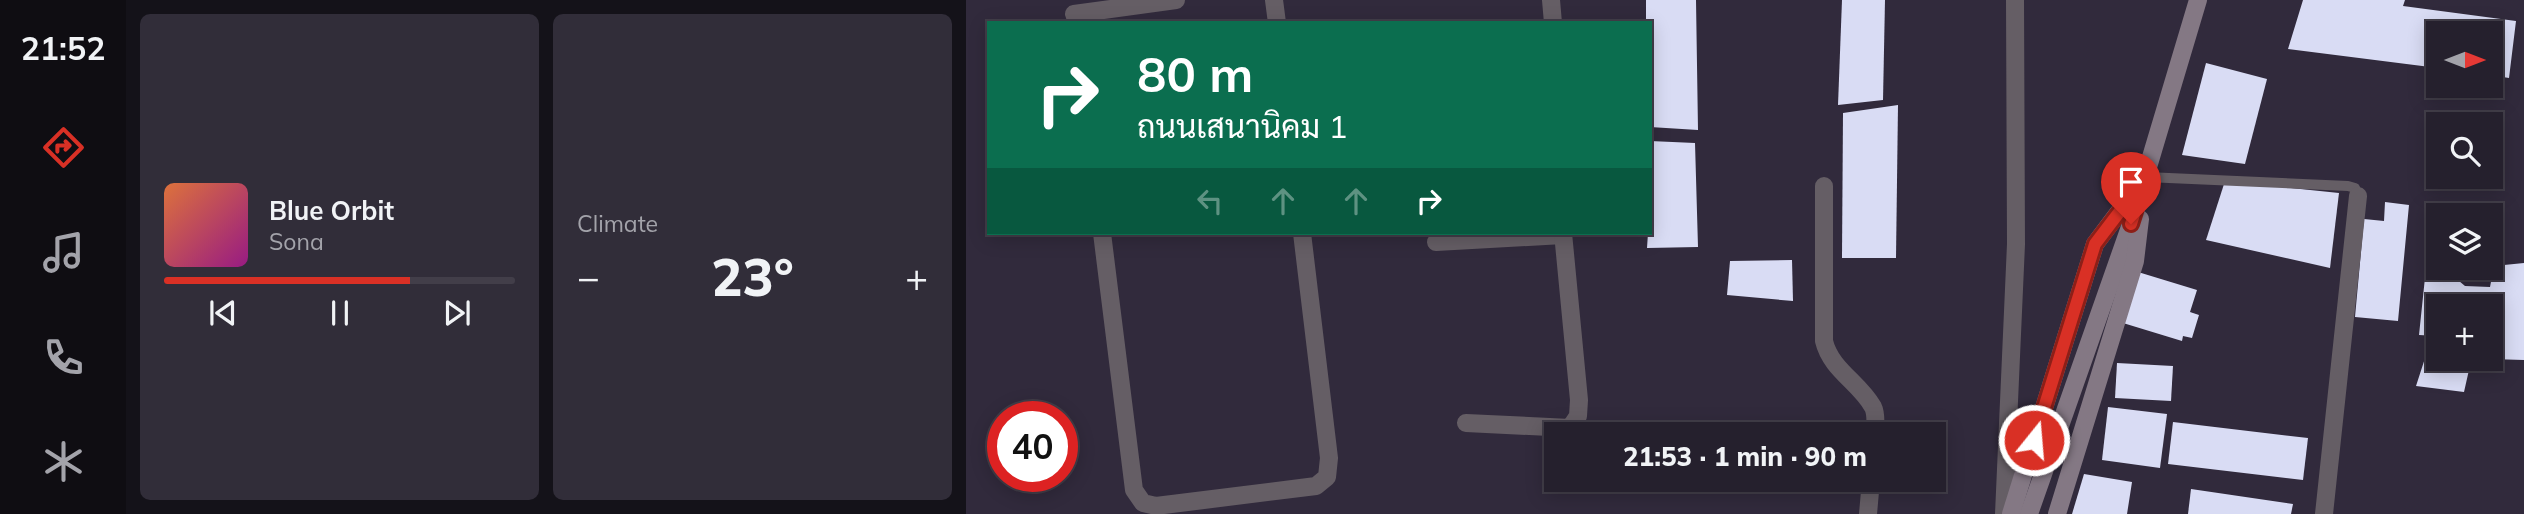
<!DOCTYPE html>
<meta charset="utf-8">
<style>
body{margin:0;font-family:Mulish,Sarabun,sans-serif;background:#312d39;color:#f1f3f6;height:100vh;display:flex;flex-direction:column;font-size:26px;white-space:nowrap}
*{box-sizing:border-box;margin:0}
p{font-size:23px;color:#a3a3aa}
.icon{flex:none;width:38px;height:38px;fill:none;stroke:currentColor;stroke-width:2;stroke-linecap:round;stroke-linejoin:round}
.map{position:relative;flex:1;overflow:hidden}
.side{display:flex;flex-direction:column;gap:14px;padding:14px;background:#141219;width:840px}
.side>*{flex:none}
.hud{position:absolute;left:21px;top:21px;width:665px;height:214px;border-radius:0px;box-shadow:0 4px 18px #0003,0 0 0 2px #423e49;background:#0b6e4f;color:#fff;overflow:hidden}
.needle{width:46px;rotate:90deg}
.buttons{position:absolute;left:1460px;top:21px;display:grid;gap:14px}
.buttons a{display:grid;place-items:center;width:77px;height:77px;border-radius:0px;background:#25202d;box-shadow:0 4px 18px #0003,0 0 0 2px #423e49;font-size:35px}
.speed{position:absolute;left:21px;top:401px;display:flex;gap:14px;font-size:35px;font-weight:700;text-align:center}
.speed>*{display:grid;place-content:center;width:91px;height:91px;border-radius:50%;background:#25202d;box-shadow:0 4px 18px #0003,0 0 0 2px #423e49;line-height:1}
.speed .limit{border:10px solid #d22;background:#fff;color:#111}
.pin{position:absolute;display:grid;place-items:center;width:60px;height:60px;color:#fff;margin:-72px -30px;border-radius:50% 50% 50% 0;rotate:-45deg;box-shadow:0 0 7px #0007}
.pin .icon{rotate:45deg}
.me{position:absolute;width:77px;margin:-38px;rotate:17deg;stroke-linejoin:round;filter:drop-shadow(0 0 5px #0008)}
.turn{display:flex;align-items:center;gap:24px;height:147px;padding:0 35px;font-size:32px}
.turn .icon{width:91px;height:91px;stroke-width:2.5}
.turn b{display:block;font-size:49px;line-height:60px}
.lanes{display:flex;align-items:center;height:66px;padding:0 35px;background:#0003;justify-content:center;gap:35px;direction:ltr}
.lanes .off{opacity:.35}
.big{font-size:52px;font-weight:800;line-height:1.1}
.side .tile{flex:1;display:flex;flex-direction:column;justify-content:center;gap:10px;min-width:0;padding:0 24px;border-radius:10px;background:#312d39}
.song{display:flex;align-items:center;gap:21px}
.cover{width:84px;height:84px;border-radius:10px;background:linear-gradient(135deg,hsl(20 70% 55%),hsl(310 70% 35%))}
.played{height:7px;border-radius:4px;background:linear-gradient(90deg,#d93025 70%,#423e49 70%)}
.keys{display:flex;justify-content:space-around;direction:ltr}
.heat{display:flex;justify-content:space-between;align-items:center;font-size:38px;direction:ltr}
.side .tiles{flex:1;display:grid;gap:14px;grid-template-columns:repeat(2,1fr)}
.trip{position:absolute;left:578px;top:422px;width:402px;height:70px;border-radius:0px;background:#25202d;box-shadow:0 4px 18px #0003,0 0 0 2px #423e49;font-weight:800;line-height:70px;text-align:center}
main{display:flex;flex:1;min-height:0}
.dock{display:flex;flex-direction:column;width:126px;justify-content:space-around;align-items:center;background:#0f0d12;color:#a3a3aa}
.dock .icon{width:49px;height:49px}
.dock .selected{color:#d93025}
.dock b{font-size:32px;color:#f1f3f6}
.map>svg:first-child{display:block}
.building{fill:#d9dcf4}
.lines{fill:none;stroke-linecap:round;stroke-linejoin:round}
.lane{stroke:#655e65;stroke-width:10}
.street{stroke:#655e65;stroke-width:18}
.secondary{stroke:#847884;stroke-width:18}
.route-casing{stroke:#8d1f18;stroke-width:18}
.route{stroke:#d93025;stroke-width:12}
</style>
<main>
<nav class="dock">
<b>21:52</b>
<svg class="icon selected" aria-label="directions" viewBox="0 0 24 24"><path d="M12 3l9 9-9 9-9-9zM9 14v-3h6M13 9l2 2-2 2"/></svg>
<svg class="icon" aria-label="music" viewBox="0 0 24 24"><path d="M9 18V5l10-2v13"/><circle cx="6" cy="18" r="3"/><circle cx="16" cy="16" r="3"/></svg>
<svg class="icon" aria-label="phone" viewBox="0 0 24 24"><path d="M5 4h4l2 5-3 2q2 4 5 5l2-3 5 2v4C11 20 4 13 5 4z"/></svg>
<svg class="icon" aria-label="climate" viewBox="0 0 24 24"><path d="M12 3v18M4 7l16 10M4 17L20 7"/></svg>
</nav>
<section class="side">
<div class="tiles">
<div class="tile">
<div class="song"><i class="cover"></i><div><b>Blue Orbit</b><p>Sona</p></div></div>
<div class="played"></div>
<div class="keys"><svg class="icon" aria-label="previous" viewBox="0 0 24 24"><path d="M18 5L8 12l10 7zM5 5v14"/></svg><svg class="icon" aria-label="pause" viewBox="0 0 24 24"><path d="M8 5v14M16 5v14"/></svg><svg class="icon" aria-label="next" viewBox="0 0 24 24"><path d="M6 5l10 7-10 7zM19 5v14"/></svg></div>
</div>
<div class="tile"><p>Climate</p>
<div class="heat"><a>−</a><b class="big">23°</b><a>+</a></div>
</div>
</div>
</section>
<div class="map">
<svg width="1558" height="514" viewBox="0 0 1558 514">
<rect width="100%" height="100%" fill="#312a3c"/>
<g class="building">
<path d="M680,0h50l2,130 -48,-3v-104h-4z"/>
<path d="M876,0h43l-2,100 -45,5z"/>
<path d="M1337,0h102l-2,6 113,15 -7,57 -19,-3v-42h-52v35l-150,-19z"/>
<path d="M1240,63l61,16 -22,85 -63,-9z"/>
<path d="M932,105l-2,153h-54l1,-145z"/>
<path d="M684,141l45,2 3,104 -51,1 1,-15h2z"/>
<path d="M1259,181l114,12 -9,75 -124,-28z"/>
<path d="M1419,202l24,3 -11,116 -43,-4 9,-98 20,2z"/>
<path d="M826,260l1,41 -66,-6 3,-34z"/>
<path d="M1558,263v97l-34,-1v-53h-52v30l-19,-1 7,-67 20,2 19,16 25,1 4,-21z"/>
<path d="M1172,272l59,18 -7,22 9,3 -7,23 -9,-2 -1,5 -59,-18z"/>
<path d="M1461,352l11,2v5l33,2 -7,31 -48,-6z"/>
<path d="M1151,363l56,3 -2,35 -56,-3z"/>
<path d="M1142,407l59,7 -7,54 -58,-8z"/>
<path d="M1207,422l135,16 -5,42 -135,-16z"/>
<path d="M1118,474l48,8 -5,32h-55z"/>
<path d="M1225,489l102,15 -2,10h-103z"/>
</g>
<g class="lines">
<path class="lane" d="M1180,177l202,9 7,2 3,8"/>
<g class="street">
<path d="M308,0l3,23"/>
<path d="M585,0l2,23"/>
<path d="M108,14l102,-14"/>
<path d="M858,186v155c7,29 35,41 49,66 4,8 2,18 2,27"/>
<path d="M136,233l32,257 9,13 13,3 160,-20 11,-9 2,-19 -27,-225"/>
<path d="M470,242l127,-7"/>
<path d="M500,423l104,5 8,-12 1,-16 -16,-167"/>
<path d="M902,514l3,-34"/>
<path d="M1038,514l12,-270 -1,-244"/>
<path d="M1358,514l34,-318"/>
</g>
<g class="secondary">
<path d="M1045,514l84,-270 42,-56"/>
<path d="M1063,514l102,-290 67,-224"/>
<path d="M1091,514l78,-253 5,-42"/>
</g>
</g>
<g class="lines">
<g class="route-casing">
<path id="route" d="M1068,440l61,-196 51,-67 -15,47"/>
</g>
<use href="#route" class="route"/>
</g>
</svg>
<div class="buttons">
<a><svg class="needle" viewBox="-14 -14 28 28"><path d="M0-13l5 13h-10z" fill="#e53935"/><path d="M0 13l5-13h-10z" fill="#a3a3aa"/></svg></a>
<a><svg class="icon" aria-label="search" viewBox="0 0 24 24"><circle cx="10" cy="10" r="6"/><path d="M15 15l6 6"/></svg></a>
<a><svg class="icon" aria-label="layers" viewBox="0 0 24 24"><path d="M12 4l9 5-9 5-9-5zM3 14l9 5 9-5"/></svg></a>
<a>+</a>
</div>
<div class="speed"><div class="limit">40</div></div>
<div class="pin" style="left:1165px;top:224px;background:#d93025"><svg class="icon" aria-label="arrive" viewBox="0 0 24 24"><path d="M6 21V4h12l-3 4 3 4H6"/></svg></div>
<svg class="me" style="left:1068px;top:440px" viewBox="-20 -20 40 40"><circle r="17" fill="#d93025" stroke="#fff" stroke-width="3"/><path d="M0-11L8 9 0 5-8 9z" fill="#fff"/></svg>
<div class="trip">21:53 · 1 min · 90 m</div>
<div class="hud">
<div class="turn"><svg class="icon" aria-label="right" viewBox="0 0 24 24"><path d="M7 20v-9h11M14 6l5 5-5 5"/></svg><div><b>80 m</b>ถนนเสนานิคม 1</div></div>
<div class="lanes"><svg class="icon off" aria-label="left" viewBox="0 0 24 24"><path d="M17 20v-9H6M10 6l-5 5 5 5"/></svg><svg class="icon off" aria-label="ahead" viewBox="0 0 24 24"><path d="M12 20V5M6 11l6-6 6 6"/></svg><svg class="icon off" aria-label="ahead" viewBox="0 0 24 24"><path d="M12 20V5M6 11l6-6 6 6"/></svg><svg class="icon" aria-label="right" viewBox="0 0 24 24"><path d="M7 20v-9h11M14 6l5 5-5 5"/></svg></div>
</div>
</div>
</main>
